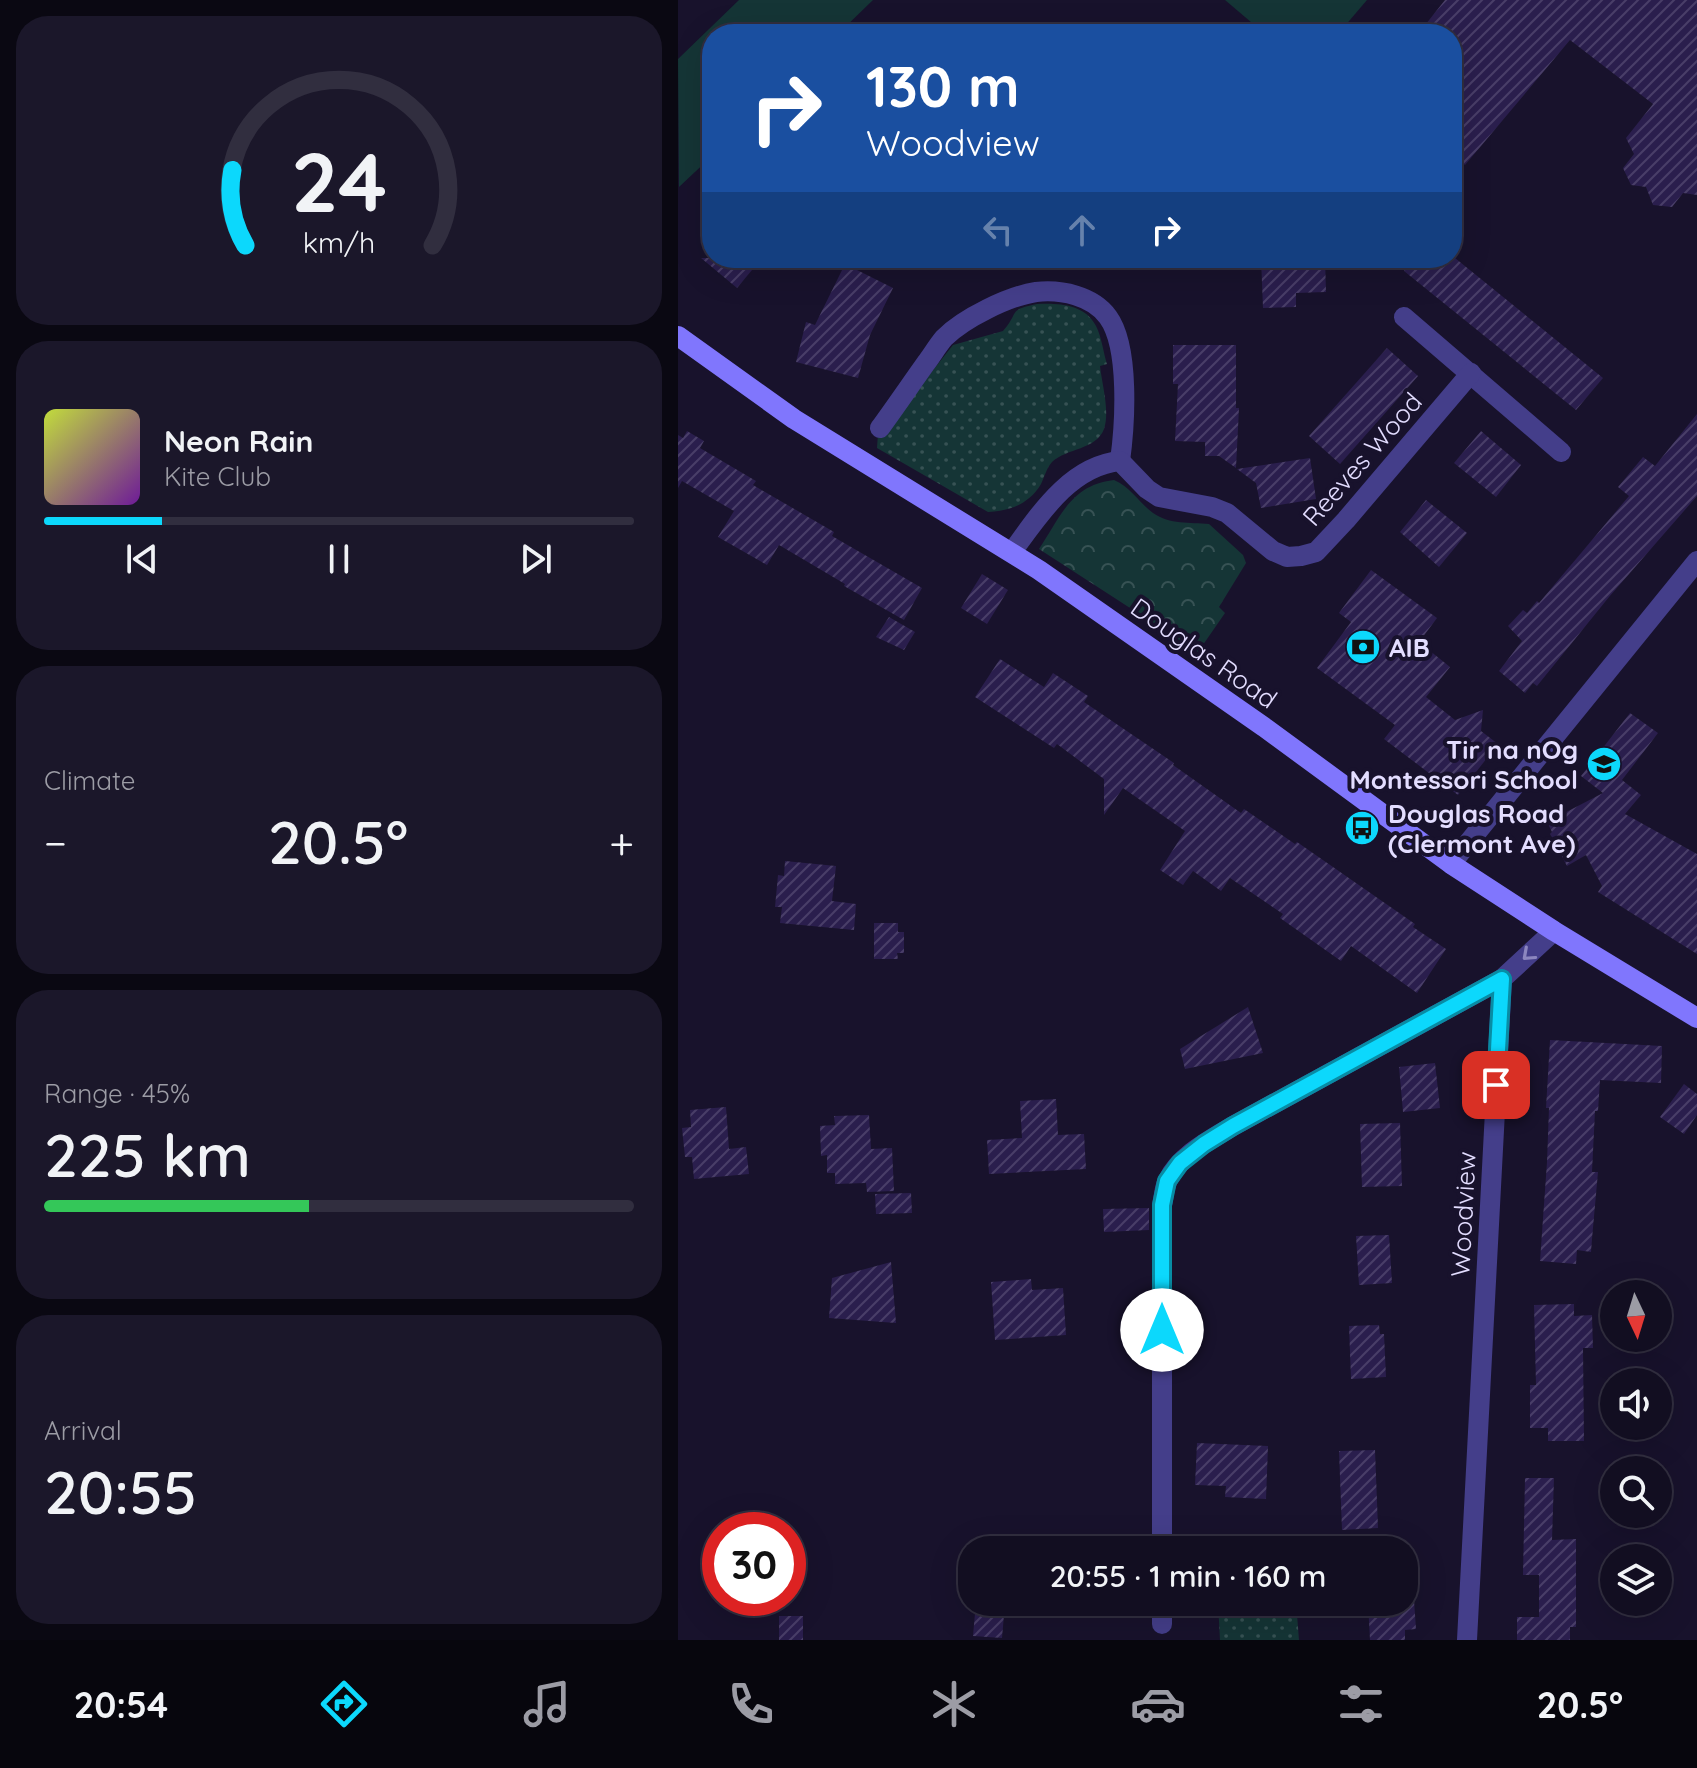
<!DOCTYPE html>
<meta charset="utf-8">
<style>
body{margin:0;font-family:Quicksand,sans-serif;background:#1b172a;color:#f1f3f6;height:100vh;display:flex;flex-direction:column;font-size:30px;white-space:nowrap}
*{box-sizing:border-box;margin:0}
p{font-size:26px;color:#9c9ca5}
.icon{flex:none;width:44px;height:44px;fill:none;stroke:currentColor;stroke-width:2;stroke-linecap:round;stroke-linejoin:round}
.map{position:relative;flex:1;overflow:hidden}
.sheet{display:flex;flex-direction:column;gap:16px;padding:16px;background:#0a0812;width:678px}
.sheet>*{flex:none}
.hud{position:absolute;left:24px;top:24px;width:760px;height:244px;border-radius:32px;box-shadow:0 8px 32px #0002,0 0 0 2px #312e3f;background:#1a4fa0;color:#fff;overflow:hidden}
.needle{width:52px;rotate:176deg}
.controls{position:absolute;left:922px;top:1280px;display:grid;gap:16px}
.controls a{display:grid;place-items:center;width:72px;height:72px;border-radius:50%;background:#120e21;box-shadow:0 8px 32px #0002,0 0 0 2px #312e3f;font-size:40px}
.speed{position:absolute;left:24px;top:1512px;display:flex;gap:16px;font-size:40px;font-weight:700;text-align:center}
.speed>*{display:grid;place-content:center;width:104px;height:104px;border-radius:50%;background:#120e21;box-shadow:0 8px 32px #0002,0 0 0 2px #312e3f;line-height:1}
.speed .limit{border:12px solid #d22;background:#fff;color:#111}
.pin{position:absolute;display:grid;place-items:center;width:68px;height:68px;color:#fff;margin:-34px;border-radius:16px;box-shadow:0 4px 12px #0006}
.me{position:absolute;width:88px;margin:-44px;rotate:0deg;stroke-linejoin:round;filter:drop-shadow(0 0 6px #0008)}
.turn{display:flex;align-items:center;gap:28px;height:168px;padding:0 32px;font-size:36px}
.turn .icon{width:104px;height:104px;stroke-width:2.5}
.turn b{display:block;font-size:56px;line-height:68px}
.lanes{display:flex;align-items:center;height:76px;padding:0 32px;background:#0003;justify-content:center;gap:40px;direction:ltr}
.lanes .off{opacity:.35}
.big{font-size:60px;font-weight:600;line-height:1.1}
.sheet .widget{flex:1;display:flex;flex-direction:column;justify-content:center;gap:12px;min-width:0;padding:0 28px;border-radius:32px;background:#1b172a}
.sheet .dial{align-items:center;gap:0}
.dial svg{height:208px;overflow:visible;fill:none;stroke:#312e3f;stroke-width:7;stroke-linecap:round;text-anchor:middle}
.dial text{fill:#f1f3f6;stroke:none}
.song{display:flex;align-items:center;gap:24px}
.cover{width:96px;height:96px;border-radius:12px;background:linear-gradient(135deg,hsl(70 70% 55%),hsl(280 70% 35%))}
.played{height:8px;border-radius:4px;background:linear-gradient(90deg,#0cd8fc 20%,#312e3f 20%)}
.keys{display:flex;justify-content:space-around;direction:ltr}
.heat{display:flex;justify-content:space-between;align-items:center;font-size:44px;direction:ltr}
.charge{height:12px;border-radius:6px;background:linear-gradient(90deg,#34c759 45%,#312e3f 0)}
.trip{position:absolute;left:280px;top:1536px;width:460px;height:80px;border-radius:32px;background:#120e21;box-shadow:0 8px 32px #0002,0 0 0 2px #312e3f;font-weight:600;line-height:80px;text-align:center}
.tabs{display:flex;height:128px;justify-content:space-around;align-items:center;background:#07060d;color:#9c9ca5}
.tabs .icon{width:56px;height:56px}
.tabs .selected{color:#0cd8fc}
.tabs b{font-size:36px;color:#f1f3f6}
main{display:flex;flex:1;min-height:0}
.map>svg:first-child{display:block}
.grass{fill:url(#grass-dots)}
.forest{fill:url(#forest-crowns)}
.garden{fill:#153536}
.building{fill:url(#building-hatch)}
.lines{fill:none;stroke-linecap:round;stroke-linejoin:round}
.street{stroke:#443e8a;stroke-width:20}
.secondary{stroke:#8076fd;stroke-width:20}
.oneway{stroke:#8c86bf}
.route-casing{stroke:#088ca4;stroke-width:20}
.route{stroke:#0cd8fc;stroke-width:14}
.labels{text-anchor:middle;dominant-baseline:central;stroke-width:8;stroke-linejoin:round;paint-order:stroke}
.street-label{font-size:26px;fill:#e3ddff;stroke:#18122c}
.poi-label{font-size:26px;font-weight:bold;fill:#e3ddff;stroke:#18122c;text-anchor:start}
</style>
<main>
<section class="sheet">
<div class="widget dial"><svg viewBox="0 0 100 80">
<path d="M14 69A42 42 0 1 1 86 69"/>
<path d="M14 69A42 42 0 0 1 9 40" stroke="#0cd8fc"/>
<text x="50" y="56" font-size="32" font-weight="700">24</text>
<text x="50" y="72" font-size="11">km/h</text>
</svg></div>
<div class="widget">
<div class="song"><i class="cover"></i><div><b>Neon Rain</b><p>Kite Club</p></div></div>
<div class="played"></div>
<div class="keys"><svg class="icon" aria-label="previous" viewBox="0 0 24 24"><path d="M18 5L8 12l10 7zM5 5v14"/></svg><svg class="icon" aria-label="pause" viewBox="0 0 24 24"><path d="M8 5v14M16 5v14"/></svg><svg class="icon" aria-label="next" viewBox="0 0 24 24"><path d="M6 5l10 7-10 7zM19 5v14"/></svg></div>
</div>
<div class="widget"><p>Climate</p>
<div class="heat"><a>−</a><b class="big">20.5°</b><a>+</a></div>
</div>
<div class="widget"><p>Range · 45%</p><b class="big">225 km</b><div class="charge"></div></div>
<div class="widget"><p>Arrival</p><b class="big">20:55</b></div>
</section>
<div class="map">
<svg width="1019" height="1640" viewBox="0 0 1019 1640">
<defs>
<pattern id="grass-dots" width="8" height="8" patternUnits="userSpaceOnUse" patternTransform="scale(2)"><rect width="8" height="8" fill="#153536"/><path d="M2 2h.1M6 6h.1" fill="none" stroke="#375254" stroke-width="1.8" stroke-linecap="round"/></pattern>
<pattern id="forest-crowns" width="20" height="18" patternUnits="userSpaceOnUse" patternTransform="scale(2)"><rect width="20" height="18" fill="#153536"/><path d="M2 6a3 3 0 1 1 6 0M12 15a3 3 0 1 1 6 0" fill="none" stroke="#375254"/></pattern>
<pattern id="building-hatch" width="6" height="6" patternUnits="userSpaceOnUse" patternTransform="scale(2)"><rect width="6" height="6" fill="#2a1e4d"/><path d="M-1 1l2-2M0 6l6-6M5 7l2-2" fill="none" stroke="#493e68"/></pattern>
</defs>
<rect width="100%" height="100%" fill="#18122c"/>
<g class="grass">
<path d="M359,304c21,-1 48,0 59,22 6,12 7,26 11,38l-7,2c2,19 10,45 4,63 -8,21 -37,19 -52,33 -5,5 -8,16 -11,22 -12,20 -31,27 -53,28l-111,-64 1,-14 40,-45 35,-44 50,-14c17,-19 4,-21 34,-27z"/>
<path d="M540,1602h78l3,38h-79z"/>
</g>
<path class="forest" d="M436,480c17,7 25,23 39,33 17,12 36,9 56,11l34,31 3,8 -27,44 6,6 -27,39 -159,-103c22,-33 32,-64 75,-69z"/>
<g class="garden">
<path d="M61,0h134l-35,34h-126v122l-33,31 -1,-128z"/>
<path d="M547,0h142l-29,34h-73z"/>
</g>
<g class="building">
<path d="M767,0h252v195l-14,-2 -11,14 -19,-2 -7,-18 -15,-2 -8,-17 11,-14 -8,-16 27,-34 -83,-64 -105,125 -13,-11v-120h-34z"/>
<path d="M23,258h61l-25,30z"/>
<path d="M583,258h64l1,34 -30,1v14l-33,1z"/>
<path d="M736,258h41l148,120 -27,32 -172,-139z"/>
<path d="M167,264l48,24 -23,47 -12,43 -62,-16 10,-40 9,3z"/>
<path d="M495,345h63v63h3l-3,60 -17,-12h-14v-14l-30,-1 3,-57h-5z"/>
<path d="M709,348l31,28 -78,88 -31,-28z"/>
<path d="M1019,414v82l-88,101 -72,89 -4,-3 -8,10 -26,-22 23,-30 -14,-15 15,-16 4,3 10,-12 2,2 90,-107 -11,-9 25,-30 12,9z"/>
<path d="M9,431l17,10 -4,7 56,33 -3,4 81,47 -2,4 90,52 -18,32 -60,-34 1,-2 -66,-39 -12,20 -49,-28 16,-26 -52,-30 -4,7v-53l5,3z"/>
<path d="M803,431l40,34 -25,32 -42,-34z"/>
<path d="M632,458l6,41 -55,9 -5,-25 -19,-14z"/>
<path d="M748,500l41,33 -28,34 -39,-35z"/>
<path d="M693,570l66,48 -18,24 31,25 -24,30 29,23 28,-10 -2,21 17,13 -40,51 -74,-56 11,-14 -78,-57 34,-46 -12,-9z"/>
<path d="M304,574l26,16 -21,34 -26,-16z"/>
<path d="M211,617l26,15 -11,18 -28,-13z"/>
<path d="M322,659l44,28 9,-14 35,23 -4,6 90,61 -1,2 68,48 3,-4 51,35 2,-2 118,82 -2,3 33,22 -29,44 -66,-47 -10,15 -61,-43 3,-4 -53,-36 -9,13 -28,-20 -10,14 -23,-15 25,-39 -62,-43 -19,27v-36l-47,-35 -3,4 -79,-51z"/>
<path d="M952,713l28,20 -36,47 19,15 -16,19 72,40v100l-99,-62 4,-6 -16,-31 -19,11 -17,-32 2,-2 -5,-10 56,-29 -22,-17z"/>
<path d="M107,861l51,5 -4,35 24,3 -2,26 -74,-7 2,-16h-7l3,-32 6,1z"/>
<path d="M196,923h24v9h6v21h-7l1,6h-24z"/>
<path d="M570,1007l15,46 -78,16 -5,-20z"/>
<path d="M872,1040l112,6 -1,37 -61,-3 -2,31h-3l-3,61h6l-6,67 -1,13 -14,-2 -1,14 -36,-3 7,-99 2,-54h-3z"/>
<path d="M757,1063l5,45 -37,4 -4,-45z"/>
<path d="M1006,1084l13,10v21l-13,19 -24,-17z"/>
<path d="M378,1099l2,36 26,-1 2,35 -97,5 -2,-34 35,-2 -2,-37z"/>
<path d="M48,1107l3,42 17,-2 3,27 -55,5 -2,-22h-7l-3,-29 9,-1 -1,-17z"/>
<path d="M191,1115l2,34 21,-1 2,43 -27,1 -1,-9 -31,1v-11h-8v-18l-6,1 -1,-30 15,-1 -1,-9z"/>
<path d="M722,1123l2,63 -40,1 -2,-63z"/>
<path d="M233,1193l1,20 -36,1 -1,-20z"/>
<path d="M471,1208v22l-45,2 -1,-23z"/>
<path d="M711,1235l3,48 -33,2 -3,-49z"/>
<path d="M213,1262l5,61 -67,-5 3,-40z"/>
<path d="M353,1279l1,11 31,-2 3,47 -71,5 -4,-58z"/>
<path d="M896,1304v12l18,-1 1,33h-10l1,93h-36v-13h-18v-43h6l-2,-80z"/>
<path d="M701,1325l1,9h4l2,43 -35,2 -2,-53z"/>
<path d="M519,1443l71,3 -2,53 -41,-2 1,-11 -31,-1z"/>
<path d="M697,1450l3,78 -36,2 -3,-79z"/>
<path d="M847,1478h29l-2,62 24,-1v88h-6v13h-53v-23h22v-42h-16z"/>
<path d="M736,1600l2,29 -11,1v10h-35l-2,-37z"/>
<path d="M298,1602l29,2 -3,34 -29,-2z"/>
<rect x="101" y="1616" width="24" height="24"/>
</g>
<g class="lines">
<g class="street">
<path d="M726,317l157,135"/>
<path d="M202,428c16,-22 31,-44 46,-65 6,-8 12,-18 18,-25 20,-20 65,-42 92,-46 25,-3 57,4 72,25 22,30 17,108 12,144"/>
<path d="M334,552c27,-37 58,-86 108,-91l27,28 12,8 53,10 15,6 46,38 14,6 14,-1 15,-4 30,-32 125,-147"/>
<path d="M773,864l246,-303"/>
<path d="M484,1550v-345c2,-8 2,-18 6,-25 12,-25 42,-40 65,-54l269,-147 52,-48"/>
<path d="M484,1624v-22"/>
<path d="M789,1640l35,-661"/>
</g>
<path class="secondary" d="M0,336l116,83 245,151 225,157 187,137 103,67 143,87"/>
</g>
<defs><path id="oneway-chevron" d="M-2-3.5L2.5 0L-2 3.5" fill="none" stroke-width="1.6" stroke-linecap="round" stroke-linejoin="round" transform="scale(2)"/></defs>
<use class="oneway" href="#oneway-chevron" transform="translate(850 955) rotate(138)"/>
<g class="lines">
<g class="route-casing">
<path id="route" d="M484,1330v-125l5,-24 13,-18 24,-19 29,-18 269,-147 -6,106"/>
</g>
<use href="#route" class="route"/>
</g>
<defs>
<g id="bank-disc" transform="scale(1.8)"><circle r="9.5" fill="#0cd8fc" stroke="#18122c"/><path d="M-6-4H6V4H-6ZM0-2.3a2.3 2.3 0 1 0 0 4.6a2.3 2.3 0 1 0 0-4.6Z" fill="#111"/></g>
<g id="school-disc" transform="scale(1.8)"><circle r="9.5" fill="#0cd8fc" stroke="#18122c"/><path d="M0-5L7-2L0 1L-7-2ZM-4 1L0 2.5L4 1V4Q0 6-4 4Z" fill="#111"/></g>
<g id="bus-disc" transform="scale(1.8)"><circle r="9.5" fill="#0cd8fc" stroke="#18122c"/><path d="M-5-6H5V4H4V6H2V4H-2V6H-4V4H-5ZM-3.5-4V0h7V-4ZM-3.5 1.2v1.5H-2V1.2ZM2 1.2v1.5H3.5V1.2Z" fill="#111"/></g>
</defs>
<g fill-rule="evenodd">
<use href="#bank-disc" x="685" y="647"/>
<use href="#school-disc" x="926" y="764"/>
<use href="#bus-disc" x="684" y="828"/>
</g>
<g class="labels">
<g class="street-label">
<text transform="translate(684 459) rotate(-49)">Reeves Wood</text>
<text transform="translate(526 653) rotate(35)">Douglas Road</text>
<text transform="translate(785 1214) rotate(-87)">Woodview</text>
</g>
<g class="poi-label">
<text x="711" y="647">AIB</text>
<text x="900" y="749" text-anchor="end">Tir na nOg<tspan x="900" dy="30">Montessori School</tspan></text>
<text x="710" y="813">Douglas Road<tspan x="710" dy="30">(Clermont Ave)</tspan></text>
</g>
</g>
</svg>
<div class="controls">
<a><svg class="needle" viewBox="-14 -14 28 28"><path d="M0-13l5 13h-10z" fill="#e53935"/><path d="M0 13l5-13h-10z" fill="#9c9ca5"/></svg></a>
<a><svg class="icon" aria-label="sound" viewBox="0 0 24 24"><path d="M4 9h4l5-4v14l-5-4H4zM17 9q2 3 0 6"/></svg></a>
<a><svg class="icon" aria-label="search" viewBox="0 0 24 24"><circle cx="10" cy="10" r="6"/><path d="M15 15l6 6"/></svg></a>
<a><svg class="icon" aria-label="layers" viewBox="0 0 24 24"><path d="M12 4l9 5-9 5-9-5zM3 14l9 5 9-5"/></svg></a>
</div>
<div class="speed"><div class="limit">30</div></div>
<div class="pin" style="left:818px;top:1085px;background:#d93025"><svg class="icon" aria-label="arrive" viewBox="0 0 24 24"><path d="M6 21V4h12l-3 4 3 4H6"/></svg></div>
<svg class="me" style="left:484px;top:1330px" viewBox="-20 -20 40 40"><circle r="19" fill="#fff"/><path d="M0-13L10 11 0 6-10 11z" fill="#0cd8fc"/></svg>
<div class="trip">20:55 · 1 min · 160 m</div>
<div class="hud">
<div class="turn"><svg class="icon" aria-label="right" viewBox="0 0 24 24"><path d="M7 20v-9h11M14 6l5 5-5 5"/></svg><div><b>130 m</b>Woodview</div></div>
<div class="lanes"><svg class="icon off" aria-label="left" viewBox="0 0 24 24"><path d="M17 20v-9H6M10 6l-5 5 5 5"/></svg><svg class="icon off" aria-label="ahead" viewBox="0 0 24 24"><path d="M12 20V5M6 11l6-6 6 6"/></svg><svg class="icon" aria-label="right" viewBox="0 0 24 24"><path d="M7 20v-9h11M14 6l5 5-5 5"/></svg></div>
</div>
</div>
</main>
<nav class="tabs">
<b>20:54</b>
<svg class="icon selected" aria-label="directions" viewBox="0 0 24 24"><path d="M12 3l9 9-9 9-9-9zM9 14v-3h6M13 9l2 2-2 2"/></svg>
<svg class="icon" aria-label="music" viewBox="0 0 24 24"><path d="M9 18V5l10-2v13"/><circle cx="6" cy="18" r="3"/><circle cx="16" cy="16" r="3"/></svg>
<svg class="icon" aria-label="phone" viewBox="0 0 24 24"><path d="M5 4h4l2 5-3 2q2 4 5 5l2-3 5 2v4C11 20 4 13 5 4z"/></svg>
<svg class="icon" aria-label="climate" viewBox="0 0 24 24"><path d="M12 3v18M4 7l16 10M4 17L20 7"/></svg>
<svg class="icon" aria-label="car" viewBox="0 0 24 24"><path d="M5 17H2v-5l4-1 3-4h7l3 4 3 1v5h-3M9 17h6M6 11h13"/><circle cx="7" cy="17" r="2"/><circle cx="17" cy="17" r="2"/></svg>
<svg class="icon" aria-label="filters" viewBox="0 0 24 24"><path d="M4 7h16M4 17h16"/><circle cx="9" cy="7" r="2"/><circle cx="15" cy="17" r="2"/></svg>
<b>20.5°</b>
</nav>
